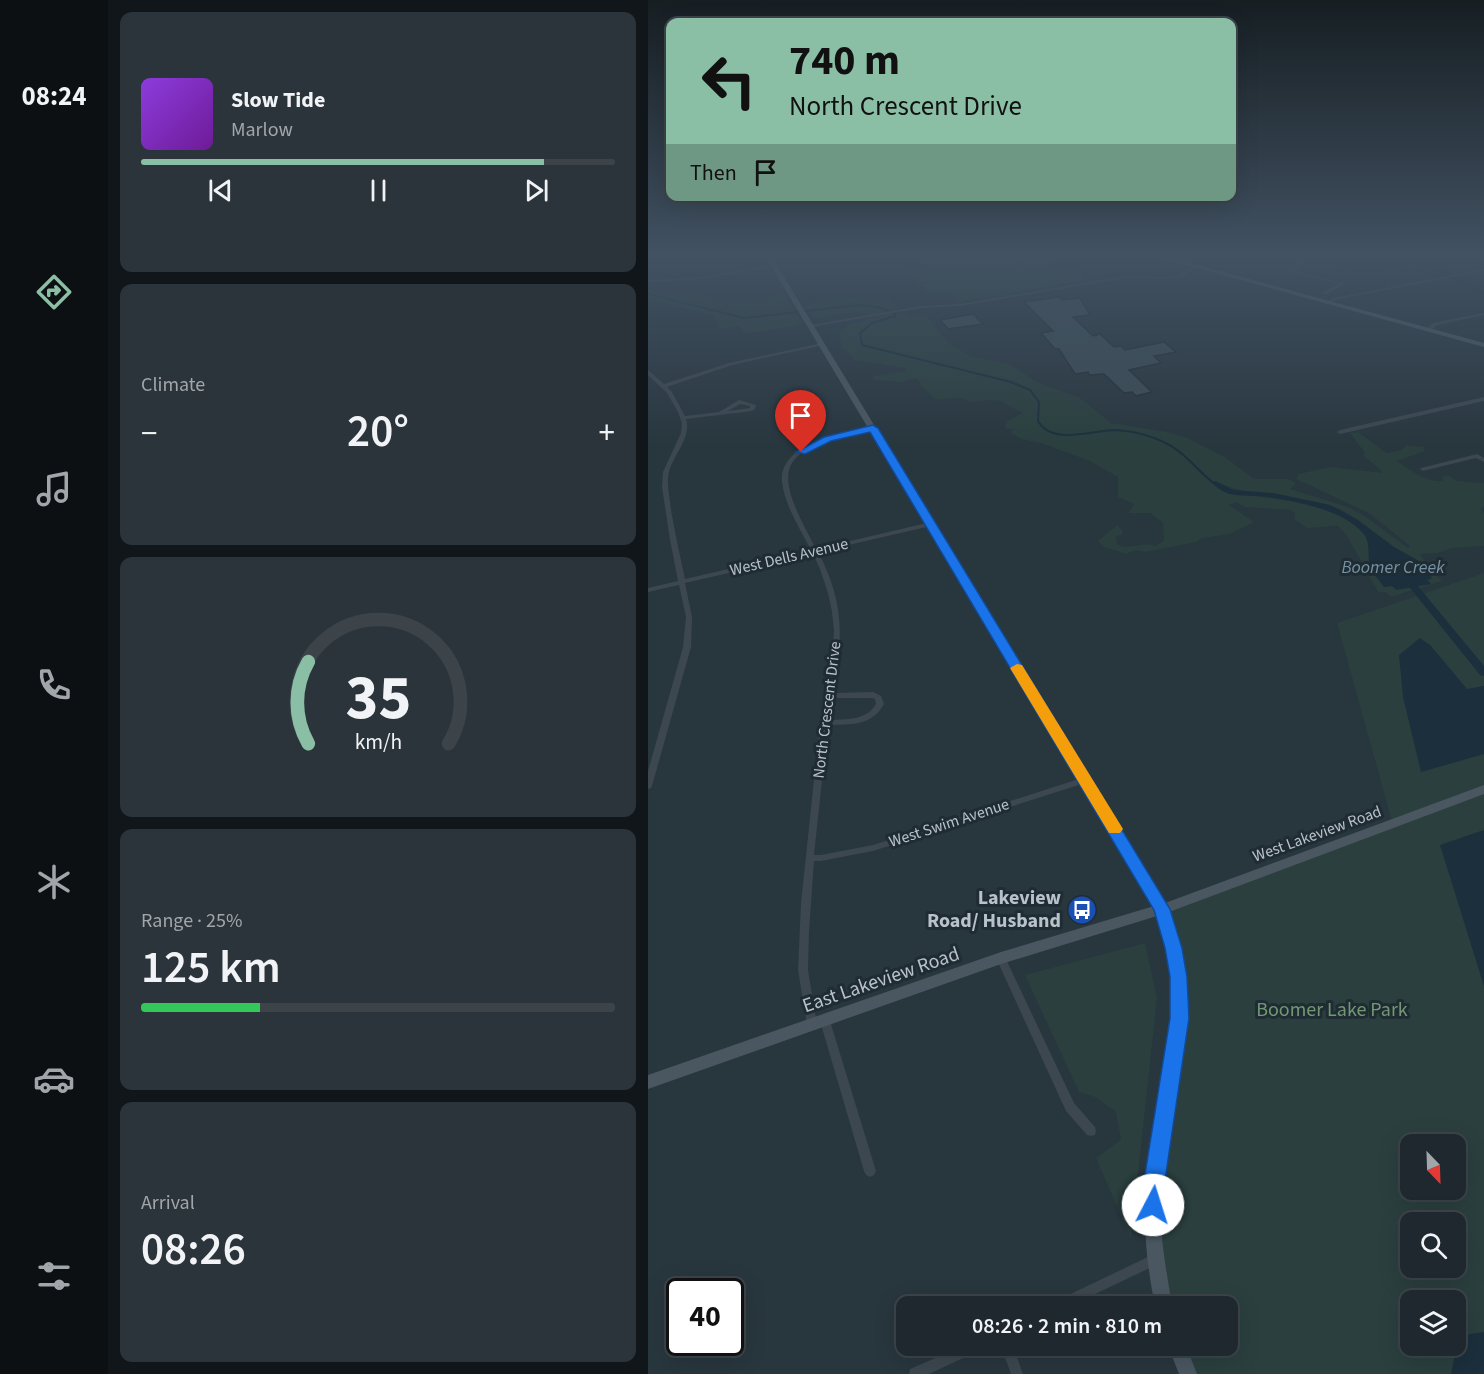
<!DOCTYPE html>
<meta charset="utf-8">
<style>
body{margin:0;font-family:"Source Sans 3",sans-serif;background:#2b343a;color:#f1f3f6;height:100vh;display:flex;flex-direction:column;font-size:22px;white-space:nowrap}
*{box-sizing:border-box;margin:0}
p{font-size:20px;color:#a1a6aa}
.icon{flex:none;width:33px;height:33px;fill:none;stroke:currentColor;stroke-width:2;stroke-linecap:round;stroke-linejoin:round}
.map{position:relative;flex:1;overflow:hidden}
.panel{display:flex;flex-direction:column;gap:12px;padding:12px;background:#101619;width:540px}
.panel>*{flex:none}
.banner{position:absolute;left:18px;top:18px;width:570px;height:183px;border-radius:12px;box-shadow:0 6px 24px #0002,0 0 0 2px #3c444a;background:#8abfa5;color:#111;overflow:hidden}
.needle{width:39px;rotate:157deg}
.buttons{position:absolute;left:752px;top:1134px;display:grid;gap:12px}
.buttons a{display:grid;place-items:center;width:66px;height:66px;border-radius:12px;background:#1e282e;box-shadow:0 6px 24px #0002,0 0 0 2px #3c444a;font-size:30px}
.speed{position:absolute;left:18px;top:1278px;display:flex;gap:12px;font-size:30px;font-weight:700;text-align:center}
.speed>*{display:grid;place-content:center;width:78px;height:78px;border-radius:50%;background:#1e282e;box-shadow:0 6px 24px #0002,0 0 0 2px #3c444a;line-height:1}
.speed .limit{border:3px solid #111;border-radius:9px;background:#fff;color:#111}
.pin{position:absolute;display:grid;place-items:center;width:51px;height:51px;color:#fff;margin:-62px -26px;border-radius:50% 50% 50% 0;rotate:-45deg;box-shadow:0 0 6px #0007}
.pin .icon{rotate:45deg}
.me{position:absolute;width:66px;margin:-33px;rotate:5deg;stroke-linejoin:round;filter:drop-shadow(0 0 4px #0008)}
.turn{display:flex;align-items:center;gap:21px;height:126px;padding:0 24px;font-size:27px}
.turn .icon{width:78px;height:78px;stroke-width:2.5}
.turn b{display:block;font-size:42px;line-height:51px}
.then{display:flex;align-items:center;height:57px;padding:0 24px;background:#0003;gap:12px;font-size:22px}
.big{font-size:45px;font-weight:600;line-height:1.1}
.panel .card{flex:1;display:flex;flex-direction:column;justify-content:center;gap:9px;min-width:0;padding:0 21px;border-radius:12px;background:#2b343a}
.panel .dial{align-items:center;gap:0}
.dial svg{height:156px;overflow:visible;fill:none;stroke:#3c444a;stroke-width:7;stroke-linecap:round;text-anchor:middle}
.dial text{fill:#f1f3f6;stroke:none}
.song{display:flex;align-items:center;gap:18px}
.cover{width:72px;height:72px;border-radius:9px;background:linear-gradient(135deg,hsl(270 70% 55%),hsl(280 70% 35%))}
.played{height:6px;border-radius:3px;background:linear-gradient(90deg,#8abfa5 85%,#3c444a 85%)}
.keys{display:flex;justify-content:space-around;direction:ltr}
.heat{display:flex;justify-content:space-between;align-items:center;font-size:33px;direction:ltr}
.charge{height:9px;border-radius:4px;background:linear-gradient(90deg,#34c759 25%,#3c444a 0)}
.trip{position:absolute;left:248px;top:1296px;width:342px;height:60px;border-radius:12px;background:#1e282e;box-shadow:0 6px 24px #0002,0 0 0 2px #3c444a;font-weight:600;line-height:60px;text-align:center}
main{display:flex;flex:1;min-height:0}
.menu{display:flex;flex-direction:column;width:108px;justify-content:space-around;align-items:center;background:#0c1012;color:#a1a6aa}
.menu .icon{width:42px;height:42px}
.menu .current{color:#8abfa5}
.menu b{font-size:27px;color:#f1f3f6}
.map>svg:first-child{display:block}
.green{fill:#2a3f3e;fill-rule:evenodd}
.water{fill:#1b2f3c}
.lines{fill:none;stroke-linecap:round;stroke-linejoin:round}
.stream{stroke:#1b2f3c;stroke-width:2}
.canal{fill:#1b2f3c;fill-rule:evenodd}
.building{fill:#3a4b54;stroke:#232e36;stroke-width:1.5}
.street{fill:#3c474f;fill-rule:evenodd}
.secondary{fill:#4a5761;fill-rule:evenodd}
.route{fill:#1a73e8;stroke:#114b97;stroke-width:1.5}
.slow{fill:#f59e0b}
.labels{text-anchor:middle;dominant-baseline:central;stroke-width:6;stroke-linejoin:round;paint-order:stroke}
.street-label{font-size:16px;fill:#b8c2c9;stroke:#202c34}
.water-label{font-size:18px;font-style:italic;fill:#7593a5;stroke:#202c34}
.near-poi-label{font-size:20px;font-weight:bold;fill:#b8c2c9;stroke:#202c34;text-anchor:end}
.near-street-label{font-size:20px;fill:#b8c2c9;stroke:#202c34}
.near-park-label{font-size:20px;fill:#719872;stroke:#202c34}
</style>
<main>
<nav class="menu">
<b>08:24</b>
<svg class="icon current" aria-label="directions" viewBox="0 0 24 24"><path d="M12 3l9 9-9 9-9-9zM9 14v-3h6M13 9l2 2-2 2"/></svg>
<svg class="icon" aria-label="music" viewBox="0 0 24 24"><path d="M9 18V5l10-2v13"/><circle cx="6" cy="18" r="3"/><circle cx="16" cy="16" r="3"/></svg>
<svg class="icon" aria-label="phone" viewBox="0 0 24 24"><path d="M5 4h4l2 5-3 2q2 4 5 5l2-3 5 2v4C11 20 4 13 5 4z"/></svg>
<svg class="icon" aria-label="climate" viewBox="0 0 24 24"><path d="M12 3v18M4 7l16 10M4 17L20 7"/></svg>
<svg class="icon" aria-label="car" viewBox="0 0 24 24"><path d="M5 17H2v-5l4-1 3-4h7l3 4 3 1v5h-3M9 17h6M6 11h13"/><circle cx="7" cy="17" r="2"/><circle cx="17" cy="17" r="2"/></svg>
<svg class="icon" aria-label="filters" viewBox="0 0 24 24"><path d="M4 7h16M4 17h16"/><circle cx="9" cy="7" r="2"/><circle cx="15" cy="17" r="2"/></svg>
</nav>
<section class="panel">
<div class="card">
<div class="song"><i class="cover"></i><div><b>Slow Tide</b><p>Marlow</p></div></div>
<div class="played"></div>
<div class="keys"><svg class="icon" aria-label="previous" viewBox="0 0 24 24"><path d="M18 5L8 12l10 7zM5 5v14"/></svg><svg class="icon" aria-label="pause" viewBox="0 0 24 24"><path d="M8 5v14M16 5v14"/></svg><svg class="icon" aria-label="next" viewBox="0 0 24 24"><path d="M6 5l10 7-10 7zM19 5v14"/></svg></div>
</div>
<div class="card"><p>Climate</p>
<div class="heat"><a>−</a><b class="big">20°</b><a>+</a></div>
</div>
<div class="card dial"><svg viewBox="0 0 100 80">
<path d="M14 69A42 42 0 1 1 86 69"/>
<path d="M14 69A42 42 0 0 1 14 27" stroke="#8abfa5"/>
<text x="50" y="56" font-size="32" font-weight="700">35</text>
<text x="50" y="72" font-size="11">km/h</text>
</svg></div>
<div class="card"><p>Range · 25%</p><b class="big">125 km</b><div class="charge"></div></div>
<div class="card"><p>Arrival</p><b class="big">08:26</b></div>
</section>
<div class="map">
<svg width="836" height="1374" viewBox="0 0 836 1374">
<rect width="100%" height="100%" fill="#28363e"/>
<g class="green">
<path d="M266,254h143l1,2 -9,3 6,6 -4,2 17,-3 18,16 -127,22 -10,-11 -19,3 -8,-9 9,-2 -1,-2 -13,2 -13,-15 18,-3z"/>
<path d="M0,290l20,6 30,-5 15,8 28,3 44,-8 17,29 -5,3 -53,8 -5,-8 -19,3 -7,-14 -65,-15z"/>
<path d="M213,298l26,1 12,8 -3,3 1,3h11l3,4 15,-2 21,27 24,15 38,7 28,18 43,16 31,25 56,9 18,5 40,20 29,22h34l8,4 -6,6 58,18 18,10 42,31 2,-2 -41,-33 -73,-34 2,-5 32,-7 52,6 -2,-4 -17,-13 2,-3 -15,-20 8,-1 29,21 14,-3 6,-5 17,2 1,4 -28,10c11,8 34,24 47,19l-3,-3 7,-2 8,6 28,2v23l-3,3 3,4v33l-32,2 -14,5 -19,1 23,27 -51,16 -5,-5h-8l-31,-56 -9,-10 -31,2 -12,-8v-7l-5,-3 -45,-3 -9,-5 -7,3 25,17 -24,12 -28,4 -6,4 -50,10 -10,-2 -10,4 -22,-7 -6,-6 19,-16 6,6 -1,4 -6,1 1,8c11,7 26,-3 38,2l9,-5 -1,-18 -13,-10h-21l5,-9 -16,-7v-20l-28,-16 -49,-18 -20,-4 -11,-7 4,-3h-8l-1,-3 2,-5 15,-8 -21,-12 -12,-1 -20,2 -6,-4 -27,1 -12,-10 -7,-11 -16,4 -28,-2v-4l33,-5 -1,-3 -51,-8 -6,-8 -6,-3 -3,-15 8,-9 30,-9 -18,-4 -46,6 -1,-4 1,-2 -9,-4c12,-13 41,-10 57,-10zM567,481c35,17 75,14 113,24 24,6 45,28 66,42 16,11 26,14 37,32l-39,6 -22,-18c0,-11 0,-23 -5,-32 -20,-31 -104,-39 -137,-41z"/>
<path d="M836,573v801h-295l-11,-28h49v-40h-62l-10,-47 -2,-35 27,-206 -16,-108 229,-85 -56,-202zM762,1144h45v46h-45zM762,1222h45v46h-45zM762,1300h45v46h-45z"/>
<path d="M497,943l12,55 -26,241 -35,-81 25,-18 -5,-28 -21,-15 -16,-5 -54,-117z"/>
</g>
<g class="water">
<path d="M567,481l18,9 40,3 57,12 29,16 35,26 25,14 13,17 -5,2 4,4 -35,6 -4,-4 -8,1c-4,-6 -10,-12 -13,-19 -5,-11 1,-25 -8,-35 -20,-23 -66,-32 -94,-36 -19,-3 -43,3 -56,-14z"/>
<path d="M772,638l11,8 36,43 17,-3v68l-63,18 -18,-75 -4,-42z"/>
<path d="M836,830v156l-44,-141z"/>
<path d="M836,1332v42h-33l4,-20 10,-19z"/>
</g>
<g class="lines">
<g class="stream">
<path d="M669,254c15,8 31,15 49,15 37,0 45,-16 82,6"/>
<path d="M806,278l30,15"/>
<path d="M0,294l96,24 114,-13 19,2 18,6v3l-23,7 -12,10 2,12 149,37 19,8 9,12 -1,19c14,25 55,9 78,9 20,1 45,8 61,20 14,10 24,24 38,34"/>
</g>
<path class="canal" d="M766,584l3,1 67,81v10l-4,-1 -69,-86 -2,-2 2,-2z"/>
</g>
<g class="building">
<path d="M411,297l3,3 18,-2 10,17 -17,2 20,19 7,-2 14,13 7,-1 4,4 39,-8 12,10 -22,4 7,7 -32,7 23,22 -16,4 -4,-4 -8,1 -20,-19 -15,1 -1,-3 -13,2 -16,-25h-4l-14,-16 12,-2 -29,-29z"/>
<path d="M325,314l10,10 -35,5 -8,-9z"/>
</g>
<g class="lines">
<g class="street">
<path d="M636,254h8l17,5 -16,11 52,14 -18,10h-4v-2l16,-8 -52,-13v-2l16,-10z"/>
<path d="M126,265l2,1v1l-84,13 -44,2v-2l44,-2z"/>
<path d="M545,266l4,1 -16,10 -11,2 -45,-1 -165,28 -39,2 -110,19 -2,-1 2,-1 110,-19 39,-2 165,-28 45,1 8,-2z"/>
<path d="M836,269v2l-149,29 -8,4 -2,-1 9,-5z"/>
<path d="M836,313v2l-47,10 -7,6 -4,-1 7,-7z"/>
<path d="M174,343l2,1v1l-92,20 -65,22 5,5 13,24 34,-4 20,-12 17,5 -1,4 -3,2 -66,8c6,19 -13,36 -17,53 -3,12 1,26 2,38 4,23 9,46 14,69l126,-29c-11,-21 -26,-44 -29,-68 -3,-40 62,-49 91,-56l3,2c-13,6 -30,8 -45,12 -13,4 -31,10 -39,23 -14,22 14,65 24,86l115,-27 3,2 -3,2 -113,26c27,51 25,87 15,141l40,-1 8,4 3,8c-13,23 -33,20 -56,21l-14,130h7l52,-10 212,-68 3,1 1,2 -1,2 -215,69 -52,10h-7l-5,71 -1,38 9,55 -1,3 -4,2 -4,-2 -1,-3 -9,-55 3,-67 19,-180 12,-65 2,-27 -2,-19 -4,-19 -8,-24 -7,-15 -128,29 7,34 -1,30 -39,139 -1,2 -3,1v-18l35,-124 3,-30 -7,-32 -31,7v-4l30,-7 -8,-41 -8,-53 1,-15 18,-39 1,-10 -4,-11 -11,-19 -19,-18v-5l16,14 65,-21zM92,404l10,2v2l-22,3zM184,698h40l3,1 1,5c-10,17 -30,15 -47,16z"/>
<path d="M836,397v4l-144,33 -3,-2 3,-2z"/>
<path d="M829,454l7,4v4l-8,-4 -53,13 -3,-2 1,-1z"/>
<path d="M353,954l3,1 70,148 21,24 1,4 -1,4 -4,1 -4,-1 -21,-24 -70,-153 2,-3z"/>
<path d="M177,1016l4,2 1,3 46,150 -2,4 -4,2 -4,-2 -2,-4 -44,-150 1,-3z"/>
<path d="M506,1254l4,2 2,4 -2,4 -88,42h-18l2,-4z"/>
<path d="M315,1346h19l-2,4 -51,24h-20l1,-5z"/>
<path d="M353,1346h12l10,28h-12z"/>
</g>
<g class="secondary">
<path d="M116,254h6l395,649 319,-118v9l-315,118c10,34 19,68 18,104 -1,58 -22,114 -26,172 -3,41 5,79 11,118h-17c-11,-54 -14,-105 -4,-160 7,-43 21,-86 22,-131 1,-34 -7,-67 -16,-99l-156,48 -353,125v-14l353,-123 153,-46z"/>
<path d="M499,254h10l327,89v4z"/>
<path d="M520,1346h18l11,28h-18z"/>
</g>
</g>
<linearGradient id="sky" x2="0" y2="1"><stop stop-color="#161e22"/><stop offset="0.57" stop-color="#425263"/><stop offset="1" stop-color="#425263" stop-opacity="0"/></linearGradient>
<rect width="836" height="447" fill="url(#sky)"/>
<path class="route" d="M225,425l5,3 292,481 12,39 5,29 2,41 -25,169 -1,18 -3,7 -7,3 -8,-3 -3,-7 1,-18 27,-169v-41l-5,-29 -11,-38 -284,-478 -39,9 -26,13 -9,-2 28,-15z"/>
<path class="slow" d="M369,664l5,1 98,159 3,5 -3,4h-11l-99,-165z"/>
<defs>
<g id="bus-disc" transform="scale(1.5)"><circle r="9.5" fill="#1a4fb4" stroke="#202c34"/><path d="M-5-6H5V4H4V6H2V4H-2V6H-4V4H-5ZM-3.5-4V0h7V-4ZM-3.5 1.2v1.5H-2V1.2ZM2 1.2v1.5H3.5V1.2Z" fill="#fff"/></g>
</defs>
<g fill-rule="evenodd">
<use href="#bus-disc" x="434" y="910"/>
</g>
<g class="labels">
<g class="street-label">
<text transform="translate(141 557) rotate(-13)">West Dells Avenue</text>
<text transform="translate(179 710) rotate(-83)">North Crescent Drive</text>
<text transform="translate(301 823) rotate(-18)">West Swim Avenue</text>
<text transform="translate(669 834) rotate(-20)">West Lakeview Road</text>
</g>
<g class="water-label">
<text x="745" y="567">Boomer Creek</text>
</g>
<g class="near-poi-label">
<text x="413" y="898">Lakeview<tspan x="413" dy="23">Road/ Husband</tspan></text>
</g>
<g class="near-street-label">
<text transform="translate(233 980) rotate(-19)">East Lakeview Road</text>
</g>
<g class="near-park-label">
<text x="684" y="1010">Boomer Lake Park</text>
</g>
</g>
</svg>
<div class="buttons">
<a><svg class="needle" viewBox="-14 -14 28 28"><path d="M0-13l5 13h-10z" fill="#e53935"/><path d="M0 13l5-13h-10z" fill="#a1a6aa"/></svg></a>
<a><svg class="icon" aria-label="search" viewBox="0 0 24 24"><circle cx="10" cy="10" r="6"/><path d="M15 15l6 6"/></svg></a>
<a><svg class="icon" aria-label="layers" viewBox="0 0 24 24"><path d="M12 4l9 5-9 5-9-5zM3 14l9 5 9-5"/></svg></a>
</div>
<div class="speed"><div class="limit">40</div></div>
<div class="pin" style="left:153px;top:452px;background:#d93025"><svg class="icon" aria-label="arrive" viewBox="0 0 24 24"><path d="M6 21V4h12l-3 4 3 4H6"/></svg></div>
<svg class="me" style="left:505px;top:1205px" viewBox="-20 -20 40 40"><circle r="19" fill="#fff"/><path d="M0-13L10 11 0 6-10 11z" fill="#1a73e8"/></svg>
<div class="trip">08:26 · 2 min · 810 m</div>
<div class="banner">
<div class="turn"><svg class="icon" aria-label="left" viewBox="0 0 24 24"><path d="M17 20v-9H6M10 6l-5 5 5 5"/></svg><div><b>740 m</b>North Crescent Drive</div></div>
<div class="then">Then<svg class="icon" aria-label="arrive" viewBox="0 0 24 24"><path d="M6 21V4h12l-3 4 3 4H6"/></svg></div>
</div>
</div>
</main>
